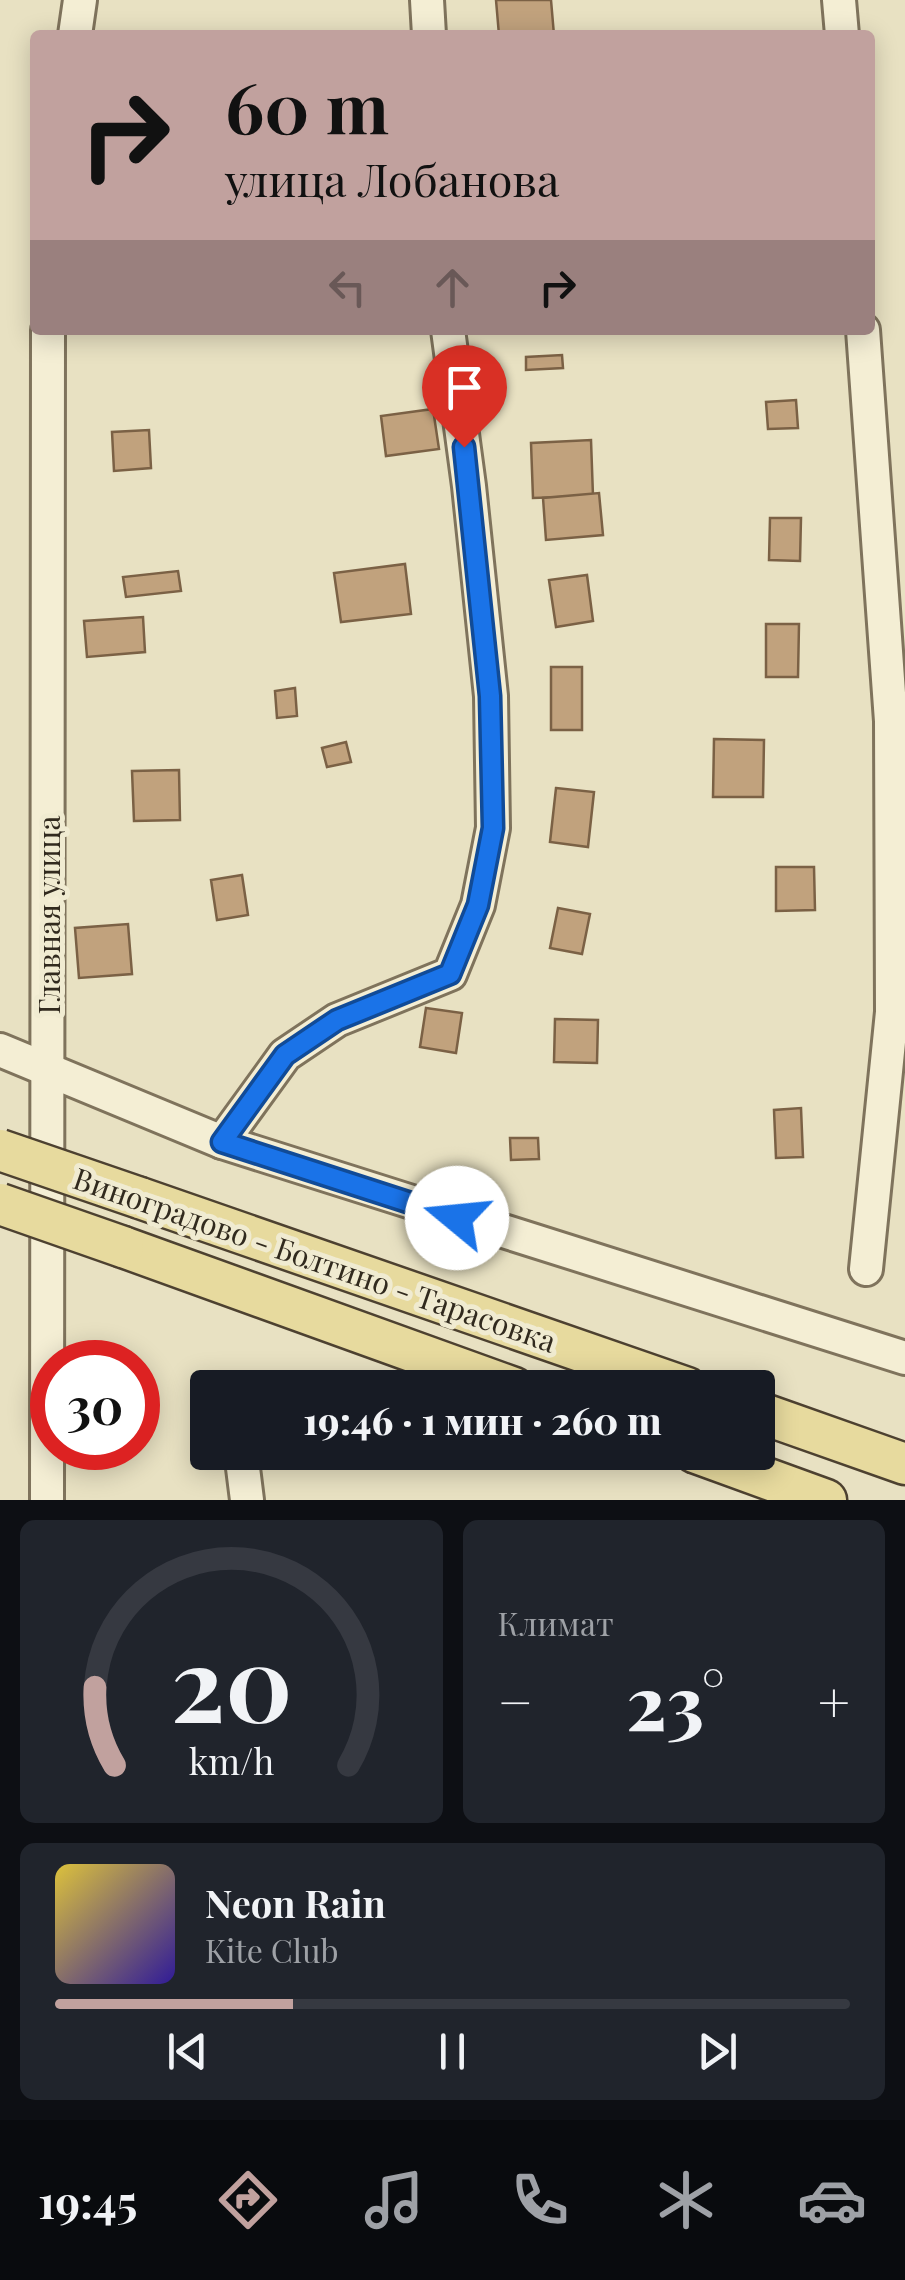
<!DOCTYPE html>
<html lang="ru">
<meta charset="utf-8">
<style>
body{margin:0;font-family:"Playfair Display",serif;background:#20242c;color:#f1f3f6;height:100vh;display:flex;flex-direction:column;font-size:38px;white-space:nowrap}
*{box-sizing:border-box;margin:0}
p{font-size:32px;color:#9ea1a6}
.icon{flex:none;width:55px;height:55px;fill:none;stroke:currentColor;stroke-width:2;stroke-linecap:round;stroke-linejoin:round}
.map{position:relative;height:1500px;overflow:hidden}
.panel{display:flex;flex-direction:column;gap:20px;padding:20px;background:#0d0f14;flex:1}
.panel>*{flex:none}
.top-card{position:absolute;left:30px;top:30px;width:845px;height:305px;border-radius:10px;box-shadow:0 5px 25px #0003;background:#c1a19e;color:#111;overflow:hidden}
.speed{position:absolute;left:30px;top:1340px;display:flex;gap:20px;font-size:50px;font-weight:700;text-align:center}
.speed>*{display:grid;place-content:center;width:130px;height:130px;border-radius:50%;background:#171b24;box-shadow:0 5px 25px #0003;line-height:1}
.speed .limit{border:15px solid #d22;background:#fff;color:#111}
.pin{position:absolute;display:grid;place-items:center;width:85px;height:85px;color:#fff;margin:-102px -42px;border-radius:50% 50% 50% 0;rotate:-45deg;box-shadow:0 0 10px #0007}
.pin .icon{rotate:45deg}
.me{position:absolute;width:110px;margin:-55px;rotate:287deg;stroke-linejoin:round;filter:drop-shadow(0 0 8px #0008)}
.turn{display:flex;align-items:center;gap:35px;height:210px;padding:0 30px;font-size:45px}
.turn .icon{width:130px;height:130px;stroke-width:2.5}
.turn b{display:block;font-size:70px;line-height:85px}
.lanes{display:flex;align-items:center;height:95px;padding:0 30px;background:#0003;justify-content:center;gap:50px;direction:ltr}
.lanes .off{opacity:.35}
.big{font-size:75px;font-weight:800;line-height:1.1}
.panel .card{flex:1;display:flex;flex-direction:column;justify-content:center;gap:15px;min-width:0;padding:0 35px;border-radius:15px;background:#20242c}
.panel .dial{align-items:center;gap:0}
.dial svg{height:260px;overflow:visible;fill:none;stroke:#363941;stroke-width:7;stroke-linecap:round;text-anchor:middle}
.dial text{fill:#f1f3f6;stroke:none}
.song{display:flex;align-items:center;gap:30px}
.cover{width:120px;height:120px;border-radius:15px;background:linear-gradient(135deg,hsl(50 70% 55%),hsl(250 70% 35%))}
.played{height:10px;border-radius:5px;background:linear-gradient(90deg,#c1a19e 30%,#363941 30%)}
.keys{display:flex;justify-content:space-around;direction:ltr}
.heat{display:flex;justify-content:space-between;align-items:center;font-size:55px;direction:ltr}
.panel .tiles{flex:1;display:grid;gap:20px;grid-template-columns:1fr 1fr}
.card:last-child{grid-column:span 2}
.trip{position:absolute;left:190px;top:1370px;width:585px;height:100px;border-radius:10px;background:#171b24;box-shadow:0 5px 25px #0003;font-weight:800;line-height:100px;text-align:center}
.tab-bar{display:flex;height:160px;justify-content:space-around;align-items:center;background:#090b0e;color:#9ea1a6}
.tab-bar .icon{width:70px;height:70px}
.tab-bar .on{color:#c1a19e}
.tab-bar b{font-size:45px;color:#f1f3f6}
.map>svg:first-child{display:block}
.building{fill:#c1a27d;stroke:#7b6145;stroke-width:2.5}
.lines{fill:none;stroke-linecap:round;stroke-linejoin:round}
.minor-casing{stroke:#7f735c;stroke-width:38}
.major-casing{stroke:#4d4130;stroke-width:45}
.minor{stroke:#f4eed4;stroke-width:32}
.major{stroke:#e7da9e;stroke-width:40}
.major-bridge-casing{stroke:#4d4130;stroke-width:45;stroke-linecap:butt}
.major-bridge{stroke:#e7da9e;stroke-width:40}
.route-casing{stroke:#114b97;stroke-width:25}
.route{stroke:#1a73e8;stroke-width:18}
.labels{text-anchor:middle;dominant-baseline:central;stroke-width:10;stroke-linejoin:round;paint-order:stroke}
.street-label{font-size:30px;fill:#312a1e;stroke:#f0ebd1}
</style>
<div class="map">
<svg width="905" height="1500" viewBox="0 0 905 1500">
<rect width="100%" height="100%" fill="#e8e1c2"/>
<g class="building">
<path d="M496,0h55l3,35h-55z"/>
<path d="M562,355l1,13 -37,2v-13z"/>
<path d="M796,400l2,28 -30,1 -2,-27z"/>
<path d="M433,409l6,40 -53,7 -5,-40z"/>
<path d="M149,430l2,38 -37,3 -2,-39z"/>
<path d="M591,440l2,56 -60,2 -2,-55z"/>
<path d="M599,493l4,42 -57,5 -3,-42z"/>
<path d="M770,518h31l-1,43 -31,-1z"/>
<path d="M405,564l6,50 -70,8 -7,-49z"/>
<path d="M178,571l3,20 -55,6 -3,-20z"/>
<path d="M587,575l6,46 -37,6 -7,-47z"/>
<path d="M143,617l2,35 -58,5 -3,-36z"/>
<path d="M766,624h33l-1,53h-32z"/>
<rect x="551" y="667" width="31" height="63"/>
<path d="M295,688l2,28 -20,2 -2,-27z"/>
<path d="M714,739l50,1 -1,57h-50z"/>
<path d="M346,742l5,20 -24,5 -5,-19z"/>
<path d="M179,770l1,50 -46,1 -2,-50z"/>
<path d="M556,788l38,4 -6,55 -38,-5z"/>
<path d="M776,867h38l1,43 -39,1z"/>
<path d="M242,875l6,40 -31,5 -6,-40z"/>
<path d="M558,908l32,6 -8,40 -32,-6z"/>
<path d="M128,924l4,50 -53,4 -4,-50z"/>
<path d="M426,1008l36,5 -6,40 -36,-6z"/>
<path d="M555,1019l43,1 -1,43 -43,-1z"/>
<path d="M801,1108l2,49 -27,1 -2,-48z"/>
<path d="M510,1138h28l1,21 -28,1z"/>
</g>
<g class="lines">
<g class="minor-casing">
<g id="minor">
<path d="M427,0l2,35"/>
<path d="M839,0l3,35"/>
<path d="M75,35l5,-35"/>
<path d="M863,330l28,391 1,291 -26,257"/>
<path d="M0,1050l222,92 683,216"/>
<path d="M222,1142l63,-87 52,-35 113,-46 28,-69 15,-77 -2,-132 -22,-210 -21,-156"/>
<path d="M241,1452l6,48"/>
<path d="M47,1500l1,-1170"/>
</g>
</g>
<g class="major-casing">
<g id="major">
<path d="M140,1198l547,190"/>
<path d="M123,1247l391,141"/>
<path d="M758,1412l147,52"/>
<path d="M694,1452l132,48"/>
</g>
</g>
<use href="#minor" class="minor"/>
<use href="#major" class="major"/>
<g class="major-bridge-casing">
<g id="major-bridge">
<path d="M0,1150l140,48"/>
<path d="M0,1204l123,43"/>
</g>
</g>
<use href="#major-bridge" class="major-bridge"/>
</g>
<g class="lines">
<g class="route-casing">
<path id="route" d="M457,1218l-235,-76 63,-87 52,-35 113,-46 28,-69 15,-77 -3,-132 -26,-249"/>
</g>
<use href="#route" class="route"/>
</g>
<g class="labels">
<g class="street-label">
<text transform="translate(48 915) rotate(-90)">Главная улица</text>
<text transform="translate(315 1259) rotate(19)">Виноградово - Болтино - Тарасовка</text>
</g>
</g>
</svg>
<div class="speed"><div class="limit">30</div></div>
<div class="pin" style="left:464px;top:447px;background:#d93025"><svg class="icon" aria-label="arrive" viewBox="0 0 24 24"><path d="M6 21V4h12l-3 4 3 4H6"/></svg></div>
<svg class="me" style="left:457px;top:1218px" viewBox="-20 -20 40 40"><circle r="19" fill="#fff"/><path d="M0-13L10 11 0 6-10 11z" fill="#1a73e8"/></svg>
<div class="trip">19:46 · 1 мин · 260 m</div>
<div class="top-card">
<div class="turn"><svg class="icon" aria-label="right" viewBox="0 0 24 24"><path d="M7 20v-9h11M14 6l5 5-5 5"/></svg><div><b>60 m</b>улица Лобанова</div></div>
<div class="lanes"><svg class="icon off" aria-label="left" viewBox="0 0 24 24"><path d="M17 20v-9H6M10 6l-5 5 5 5"/></svg><svg class="icon off" aria-label="ahead" viewBox="0 0 24 24"><path d="M12 20V5M6 11l6-6 6 6"/></svg><svg class="icon" aria-label="right" viewBox="0 0 24 24"><path d="M7 20v-9h11M14 6l5 5-5 5"/></svg></div>
</div>
</div>
<section class="panel">
<div class="tiles">
<div class="card dial"><svg viewBox="0 0 100 80">
<path d="M14 69A42 42 0 1 1 86 69"/>
<path d="M14 69A42 42 0 0 1 8 45" stroke="#c1a19e"/>
<text x="50" y="56" font-size="32" font-weight="700">20</text>
<text x="50" y="72" font-size="11">km/h</text>
</svg></div>
<div class="card"><p>Климат</p>
<div class="heat"><a>−</a><b class="big">23°</b><a>+</a></div>
</div>
<div class="card">
<div class="song"><i class="cover"></i><div><b>Neon Rain</b><p>Kite Club</p></div></div>
<div class="played"></div>
<div class="keys"><svg class="icon" aria-label="previous" viewBox="0 0 24 24"><path d="M18 5L8 12l10 7zM5 5v14"/></svg><svg class="icon" aria-label="pause" viewBox="0 0 24 24"><path d="M8 5v14M16 5v14"/></svg><svg class="icon" aria-label="next" viewBox="0 0 24 24"><path d="M6 5l10 7-10 7zM19 5v14"/></svg></div>
</div>
</div>
</section>
<nav class="tab-bar">
<b>19:45</b>
<svg class="icon on" aria-label="directions" viewBox="0 0 24 24"><path d="M12 3l9 9-9 9-9-9zM9 14v-3h6M13 9l2 2-2 2"/></svg>
<svg class="icon" aria-label="music" viewBox="0 0 24 24"><path d="M9 18V5l10-2v13"/><circle cx="6" cy="18" r="3"/><circle cx="16" cy="16" r="3"/></svg>
<svg class="icon" aria-label="phone" viewBox="0 0 24 24"><path d="M5 4h4l2 5-3 2q2 4 5 5l2-3 5 2v4C11 20 4 13 5 4z"/></svg>
<svg class="icon" aria-label="climate" viewBox="0 0 24 24"><path d="M12 3v18M4 7l16 10M4 17L20 7"/></svg>
<svg class="icon" aria-label="car" viewBox="0 0 24 24"><path d="M5 17H2v-5l4-1 3-4h7l3 4 3 1v5h-3M9 17h6M6 11h13"/><circle cx="7" cy="17" r="2"/><circle cx="17" cy="17" r="2"/></svg>
</nav>
